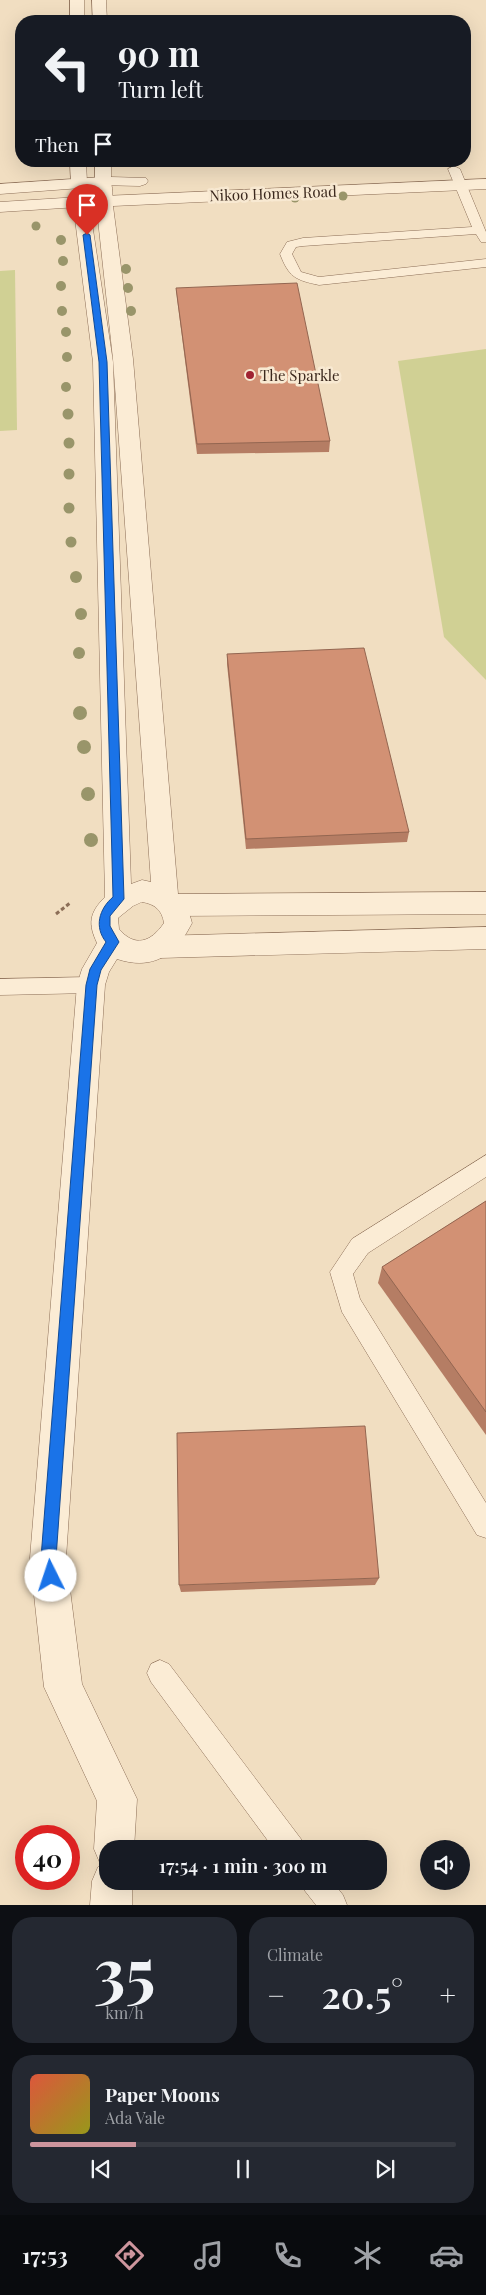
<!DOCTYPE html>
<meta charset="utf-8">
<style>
body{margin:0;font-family:"Playfair Display",serif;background:#242831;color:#f1f3f6;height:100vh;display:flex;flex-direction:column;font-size:19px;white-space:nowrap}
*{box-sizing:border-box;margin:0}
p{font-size:16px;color:#9ea1a6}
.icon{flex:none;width:28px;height:28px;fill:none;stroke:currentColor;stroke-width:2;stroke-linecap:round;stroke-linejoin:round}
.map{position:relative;height:1905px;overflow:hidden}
.details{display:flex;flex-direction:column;gap:12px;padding:12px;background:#0d0f14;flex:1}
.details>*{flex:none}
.top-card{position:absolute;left:15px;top:15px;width:456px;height:152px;border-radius:20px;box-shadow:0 5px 20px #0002;background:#171b24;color:#f1f3f6;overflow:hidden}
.controls{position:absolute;left:420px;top:1840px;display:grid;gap:10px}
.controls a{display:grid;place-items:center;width:50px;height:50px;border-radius:50%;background:#171b24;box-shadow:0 5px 20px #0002;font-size:25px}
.speed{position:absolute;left:15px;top:1825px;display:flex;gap:10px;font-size:25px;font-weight:700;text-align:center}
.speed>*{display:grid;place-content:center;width:65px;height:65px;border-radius:50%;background:#171b24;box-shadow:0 5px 20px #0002;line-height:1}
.speed .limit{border:8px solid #d22;background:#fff;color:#111}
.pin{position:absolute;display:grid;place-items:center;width:42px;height:42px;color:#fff;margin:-51px -21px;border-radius:50% 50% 50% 0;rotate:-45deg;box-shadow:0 0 5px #0007}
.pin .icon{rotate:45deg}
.me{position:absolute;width:55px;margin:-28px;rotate:356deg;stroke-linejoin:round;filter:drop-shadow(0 0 4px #0008)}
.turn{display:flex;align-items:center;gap:18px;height:105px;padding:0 20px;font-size:22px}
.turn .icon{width:65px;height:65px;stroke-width:2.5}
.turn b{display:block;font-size:35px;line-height:42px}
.then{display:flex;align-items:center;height:48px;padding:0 20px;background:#0003;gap:10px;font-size:19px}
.big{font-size:38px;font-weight:600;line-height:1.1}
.details .widget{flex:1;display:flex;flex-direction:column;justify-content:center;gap:8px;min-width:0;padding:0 18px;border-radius:20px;background:#242831}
.details .dial{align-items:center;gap:0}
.dial b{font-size:65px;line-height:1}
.song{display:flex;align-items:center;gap:15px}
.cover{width:60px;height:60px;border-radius:8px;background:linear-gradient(135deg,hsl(10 70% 55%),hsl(60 70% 35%))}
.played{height:5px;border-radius:2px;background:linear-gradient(90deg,#cd959d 25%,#363941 25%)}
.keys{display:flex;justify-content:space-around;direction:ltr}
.heat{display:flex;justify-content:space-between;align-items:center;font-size:28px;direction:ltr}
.details .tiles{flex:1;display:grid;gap:12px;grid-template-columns:1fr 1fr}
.widget:last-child{grid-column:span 2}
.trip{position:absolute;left:99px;top:1840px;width:288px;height:50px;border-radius:20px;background:#171b24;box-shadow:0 5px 20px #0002;font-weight:600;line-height:50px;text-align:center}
.tab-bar{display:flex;height:80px;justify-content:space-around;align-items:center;background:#090b0e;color:#9ea1a6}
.tab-bar .icon{width:35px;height:35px}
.tab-bar .current{color:#cd959d}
.tab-bar b{font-size:22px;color:#f1f3f6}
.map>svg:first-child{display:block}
.green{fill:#d0d094}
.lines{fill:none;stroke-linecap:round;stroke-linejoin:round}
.service-casing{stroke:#8c6e57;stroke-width:1}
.minor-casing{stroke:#8c6e57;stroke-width:1}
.tertiary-casing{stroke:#8c6e57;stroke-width:1}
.path{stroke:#8c6e57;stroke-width:3;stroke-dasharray:4 2.5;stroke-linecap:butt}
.service{fill:#fbecd5;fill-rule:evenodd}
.minor{fill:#fbecd5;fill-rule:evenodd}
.tertiary{fill:#fbecd5;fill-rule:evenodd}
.tree{fill:#99956a}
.wall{fill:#b57d64}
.building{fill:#d29174;stroke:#936651}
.route{fill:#1a73e8;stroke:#114b97}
.poi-dot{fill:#a02331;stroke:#f8e9d2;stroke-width:2}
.labels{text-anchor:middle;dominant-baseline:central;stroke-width:5;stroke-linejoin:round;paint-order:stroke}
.far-street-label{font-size:15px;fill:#3b281d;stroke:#f8e9d2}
.far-poi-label{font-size:15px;fill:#3b281d;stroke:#f8e9d2;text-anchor:start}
</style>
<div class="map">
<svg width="486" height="1905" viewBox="0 0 486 1905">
<rect width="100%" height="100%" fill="#f1dec1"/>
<g class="green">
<path d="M15,270l2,160 -17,1v-160z"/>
<path d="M486,349v331l-42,-43 -46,-276z"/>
</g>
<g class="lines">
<g class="service-casing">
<g id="service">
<path d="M454,166l6,3 26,63v10h-5l-5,-8 -173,12 -7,1 -4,7 9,18 18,5 167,-18v8l-167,18c-24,-5 -30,-8 -39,-31l7,-12 16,-4 169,-11 -24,-58z"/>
<path d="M91,977l7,2 3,6 -3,6 -7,2 -91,2v-16z"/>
<path d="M486,1155v22l-118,76 -15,21 7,25 126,204v35l-9,-3 -135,-223 -12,-40 22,-33z"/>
<path d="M160,1660l9,4 132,175 4,10h-31l-123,-167 -4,-9 4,-9z"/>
<path d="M301,1881h31l11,14 4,10h-31l-11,-14z"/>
</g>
</g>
<g class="minor-casing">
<g id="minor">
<path d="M103,177l6,2c4,6 5,20 1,26l-110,7v-10l95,-6v-9l-95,7v-10z"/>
<path d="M486,892v22l-313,2 -9,-3 -4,-8 4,-8 9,-3z"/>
<path d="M486,927v22l-326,9 -10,-3 -4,-8 4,-8 10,-3z"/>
</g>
</g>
<g class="tertiary-casing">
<g id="tertiary">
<rect x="70" y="0" width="14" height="21"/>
<path d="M92,0h14l1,21h-14z"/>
<path d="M70,161h16l1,22 -2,4h-12l-2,-4z"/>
<path d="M95,161h16v16l35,1 2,3 -2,3 -6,2 -43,-1 -2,-3z"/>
<path d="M486,179v10l-373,17 20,153 45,535 10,15 4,14c-16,32 -39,48 -75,36l-8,13 -4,13 -39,573 16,126 55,115 -3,50h-26v32h24v24h-42l2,-24 6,-14 5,-3 -3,-1 -6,-14 3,-48 -53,-114 -14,-129 47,-573 5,-16 15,-26c-9,-19 -8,-30 8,-46l-12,-535 -20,-159 2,-4h12l2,4 24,159 18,522 11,-4 9,2 -38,-523 -17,-158 2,-4 6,-1zM142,902c13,2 20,8 22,21 -13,19 -29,25 -45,6l-1,-11 15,-12z"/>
</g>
</g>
<path class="path" d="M56,914l14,-11"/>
<use href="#service" class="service"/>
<use href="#minor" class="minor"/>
<use href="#tertiary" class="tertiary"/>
</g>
<g class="tree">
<circle cx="343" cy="196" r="4.5"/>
<circle cx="295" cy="198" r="4.5"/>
<circle cx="36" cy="226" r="4.5"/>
<circle cx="61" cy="240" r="5"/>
<circle cx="63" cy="261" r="5"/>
<circle cx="126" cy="269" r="5"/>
<circle cx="61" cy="286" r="5"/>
<circle cx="128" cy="288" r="5"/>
<circle cx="62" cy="311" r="5"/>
<circle cx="131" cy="311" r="5"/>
<circle cx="66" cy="332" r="5"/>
<circle cx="67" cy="357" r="5"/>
<circle cx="66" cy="387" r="5"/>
<circle cx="68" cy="414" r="5.5"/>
<circle cx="69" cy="443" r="5.5"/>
<circle cx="69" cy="474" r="5.5"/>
<circle cx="69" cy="508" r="5.5"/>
<circle cx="71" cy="542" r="5.5"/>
<circle cx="76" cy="577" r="6"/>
<circle cx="81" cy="614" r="6"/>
<circle cx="79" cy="653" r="6"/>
<circle cx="80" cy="713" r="7"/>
<circle cx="84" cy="747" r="7"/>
<circle cx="88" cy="794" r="7"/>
<circle cx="91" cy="840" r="7"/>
</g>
<g class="wall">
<path d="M176,288l154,153 -1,11 -132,2 -20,-156z"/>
<path d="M227,654l182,178 -2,10 -161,7 -19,-185z"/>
<path d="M486,1201v234l-108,-152 4,-16z"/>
<path d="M379,1578l-4,7 -194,7 -2,-7z"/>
</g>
<g class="building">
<path d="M297,283l33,158 -133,3 -21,-156z"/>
<path d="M364,648l45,184 -163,7 -19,-185z"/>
<path d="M486,1201v211l-104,-145z"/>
<path d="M365,1426l14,152 -200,7 -2,-152z"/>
</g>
<path class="route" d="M87,233l3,2 17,127 17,537 -14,17v10l9,16 -18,28 -4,15 -41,573 2,18 -2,6 -5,2 -6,-2 -4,-24 45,-573 4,-16 16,-27c-12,-15 -7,-33 7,-45l-14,-535 -16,-127z"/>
<circle class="poi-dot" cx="250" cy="375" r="5"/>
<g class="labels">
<g class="far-street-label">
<text transform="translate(273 193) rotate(-2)">Nikoo Homes Road</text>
</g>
<g class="far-poi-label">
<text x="260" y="375">The Sparkle</text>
</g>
</g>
</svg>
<div class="controls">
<a><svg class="icon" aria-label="sound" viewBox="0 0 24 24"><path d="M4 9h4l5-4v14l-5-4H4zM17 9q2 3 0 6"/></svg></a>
</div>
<div class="speed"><div class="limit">40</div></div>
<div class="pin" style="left:87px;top:235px;background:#d93025"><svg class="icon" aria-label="arrive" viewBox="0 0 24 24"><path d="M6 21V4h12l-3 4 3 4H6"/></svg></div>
<svg class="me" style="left:51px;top:1576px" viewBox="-20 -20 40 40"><circle r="19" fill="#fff"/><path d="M0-13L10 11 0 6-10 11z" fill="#1a73e8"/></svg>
<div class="trip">17:54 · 1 min · 300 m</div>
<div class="top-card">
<div class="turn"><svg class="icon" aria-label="left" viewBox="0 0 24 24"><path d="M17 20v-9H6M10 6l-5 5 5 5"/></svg><div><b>90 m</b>Turn left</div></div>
<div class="then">Then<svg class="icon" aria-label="arrive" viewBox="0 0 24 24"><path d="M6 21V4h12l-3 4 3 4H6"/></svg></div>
</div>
</div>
<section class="details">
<div class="tiles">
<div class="widget dial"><b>35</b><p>km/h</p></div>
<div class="widget"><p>Climate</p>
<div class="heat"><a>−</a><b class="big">20.5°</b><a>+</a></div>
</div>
<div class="widget">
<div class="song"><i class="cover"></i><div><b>Paper Moons</b><p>Ada Vale</p></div></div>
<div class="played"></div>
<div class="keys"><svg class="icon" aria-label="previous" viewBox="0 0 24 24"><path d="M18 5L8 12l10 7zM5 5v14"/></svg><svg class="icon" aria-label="pause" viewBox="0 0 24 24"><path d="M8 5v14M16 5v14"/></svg><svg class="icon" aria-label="next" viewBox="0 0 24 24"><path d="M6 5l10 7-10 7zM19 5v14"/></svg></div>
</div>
</div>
</section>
<nav class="tab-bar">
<b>17:53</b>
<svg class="icon current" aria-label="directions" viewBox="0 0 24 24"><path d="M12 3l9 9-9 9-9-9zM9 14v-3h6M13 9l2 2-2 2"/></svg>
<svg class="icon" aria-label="music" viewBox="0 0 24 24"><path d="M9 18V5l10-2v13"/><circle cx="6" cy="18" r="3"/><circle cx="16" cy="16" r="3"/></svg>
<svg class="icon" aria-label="phone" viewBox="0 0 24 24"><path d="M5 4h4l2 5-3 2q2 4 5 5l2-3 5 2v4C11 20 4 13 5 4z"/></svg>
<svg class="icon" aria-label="climate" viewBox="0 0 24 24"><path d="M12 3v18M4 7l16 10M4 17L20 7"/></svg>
<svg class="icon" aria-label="car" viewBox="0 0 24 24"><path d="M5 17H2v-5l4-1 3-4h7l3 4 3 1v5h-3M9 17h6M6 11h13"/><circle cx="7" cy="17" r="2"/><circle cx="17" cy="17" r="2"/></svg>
</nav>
